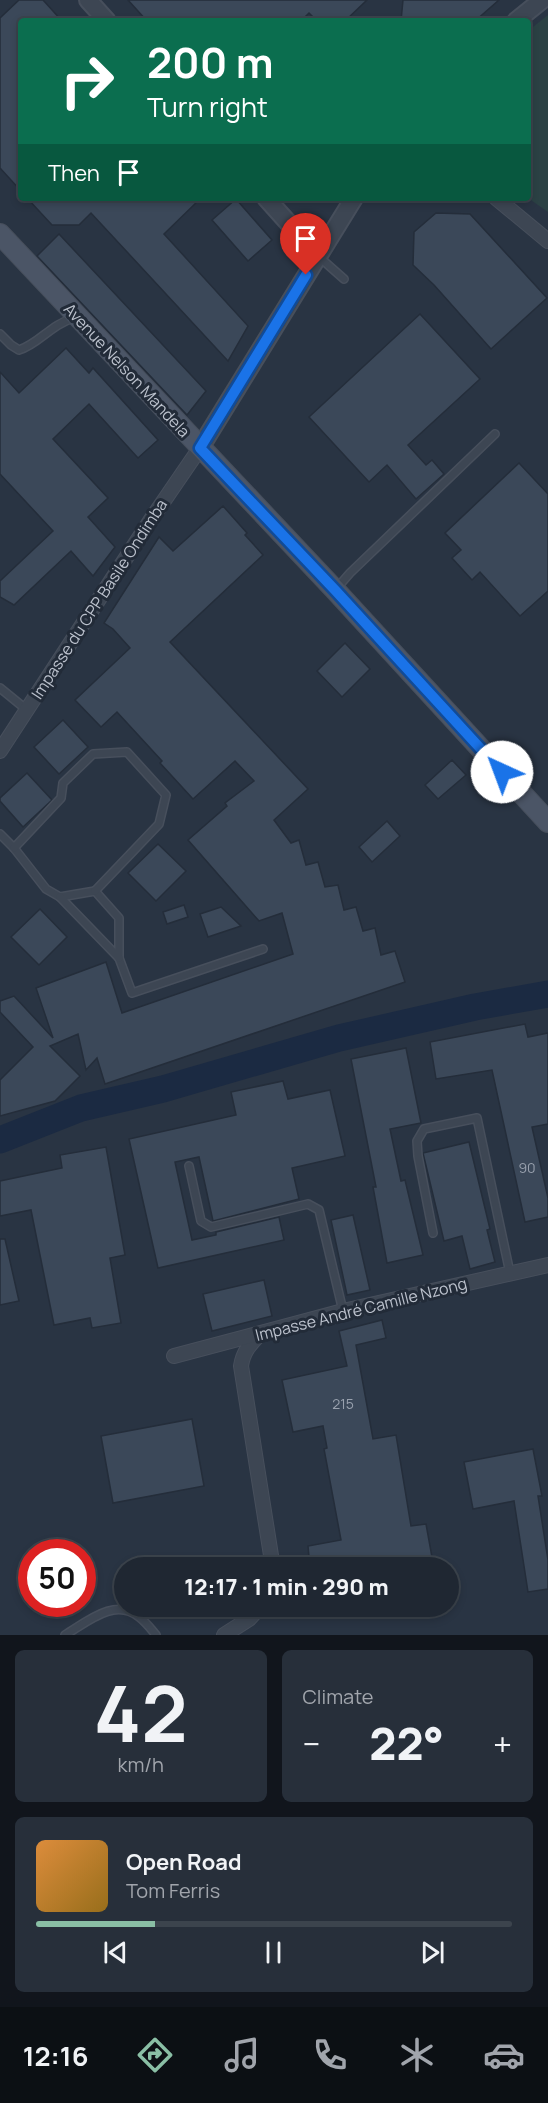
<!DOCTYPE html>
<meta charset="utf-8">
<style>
body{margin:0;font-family:Manrope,sans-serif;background:#272f3a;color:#f1f3f6;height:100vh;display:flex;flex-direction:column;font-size:22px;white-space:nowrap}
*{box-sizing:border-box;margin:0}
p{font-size:20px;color:#a1a5ac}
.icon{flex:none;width:33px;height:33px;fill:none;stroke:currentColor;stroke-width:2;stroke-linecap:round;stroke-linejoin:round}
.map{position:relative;height:1635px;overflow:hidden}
.details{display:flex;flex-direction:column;gap:15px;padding:15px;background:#11151c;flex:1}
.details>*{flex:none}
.hud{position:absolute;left:18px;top:18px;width:513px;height:183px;border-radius:6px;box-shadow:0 3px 9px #0003,0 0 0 2px #3c444d;background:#0b6e4f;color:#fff;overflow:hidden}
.speed{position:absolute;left:18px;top:1539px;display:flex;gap:12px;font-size:30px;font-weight:700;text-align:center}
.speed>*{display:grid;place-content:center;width:78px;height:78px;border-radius:50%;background:#1f2732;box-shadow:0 3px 9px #0003,0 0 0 2px #3c444d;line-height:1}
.speed .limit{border:9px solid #d22;background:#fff;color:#111}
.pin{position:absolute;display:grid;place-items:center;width:51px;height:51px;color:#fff;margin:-62px -26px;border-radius:50% 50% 50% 0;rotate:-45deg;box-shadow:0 0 6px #0007}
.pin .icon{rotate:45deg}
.me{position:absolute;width:66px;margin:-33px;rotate:317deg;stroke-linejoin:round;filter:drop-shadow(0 0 4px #0008)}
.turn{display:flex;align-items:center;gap:21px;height:126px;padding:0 30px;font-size:27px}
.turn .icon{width:78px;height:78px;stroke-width:2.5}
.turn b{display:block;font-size:42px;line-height:51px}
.then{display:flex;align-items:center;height:57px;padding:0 30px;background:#0003;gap:12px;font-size:22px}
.big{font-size:45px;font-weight:800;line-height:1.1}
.details .widget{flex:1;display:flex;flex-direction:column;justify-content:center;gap:9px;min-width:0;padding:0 21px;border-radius:9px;background:#272f3a}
.details .dial{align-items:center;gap:0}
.dial b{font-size:78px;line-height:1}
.song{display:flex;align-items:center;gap:18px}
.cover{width:72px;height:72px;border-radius:9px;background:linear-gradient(135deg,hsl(30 70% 55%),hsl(40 70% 35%))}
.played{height:6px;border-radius:3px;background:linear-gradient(90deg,#8abfa5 25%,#3c444d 25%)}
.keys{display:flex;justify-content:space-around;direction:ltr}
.heat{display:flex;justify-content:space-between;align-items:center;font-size:33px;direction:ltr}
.details .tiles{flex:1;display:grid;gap:15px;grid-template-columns:1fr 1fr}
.widget:last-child{grid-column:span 2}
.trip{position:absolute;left:114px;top:1557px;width:345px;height:60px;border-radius:30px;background:#1f2732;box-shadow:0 3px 9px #0003,0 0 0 2px #3c444d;font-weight:800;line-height:60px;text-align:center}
.tab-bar{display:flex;height:96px;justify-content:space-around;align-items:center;background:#0c1014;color:#a1a5ac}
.tab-bar .icon{width:42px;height:42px}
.tab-bar .active{color:#8abfa5}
.tab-bar b{font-size:27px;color:#f1f3f6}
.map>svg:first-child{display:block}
.green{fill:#2b4144}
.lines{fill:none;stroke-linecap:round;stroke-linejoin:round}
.river{stroke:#1b2a42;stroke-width:27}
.building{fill:#3b4859;stroke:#242d3a;stroke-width:1.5}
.service-casing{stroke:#474f5c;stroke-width:10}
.minor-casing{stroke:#474f5c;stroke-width:16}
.tertiary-casing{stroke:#474f5c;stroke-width:20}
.secondary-casing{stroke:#474f5c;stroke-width:22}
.service{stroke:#3d4653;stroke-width:7}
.minor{stroke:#3d4653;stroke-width:14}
.tertiary{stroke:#3d4653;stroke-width:16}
.secondary{stroke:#4b5566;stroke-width:20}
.route-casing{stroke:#114b97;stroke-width:15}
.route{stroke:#1a73e8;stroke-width:10}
.labels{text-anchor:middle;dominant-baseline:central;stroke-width:6;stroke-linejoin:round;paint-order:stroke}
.number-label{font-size:14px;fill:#99a1ae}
.street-label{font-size:16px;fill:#bbc1cc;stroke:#222b38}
</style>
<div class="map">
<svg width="548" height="1635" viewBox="0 0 548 1635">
<rect width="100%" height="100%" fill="#293443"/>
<path class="green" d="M548,15v197l-20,-14v-167z"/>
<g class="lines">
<path class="river" d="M0,1140l81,-32 82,-19 176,-51 136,-31 73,-13"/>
</g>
<g class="building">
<path d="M19,0h24l19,21h-41v170l-21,-23v-150z"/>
<path d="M128,0h239l-22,21h-28l-8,-8 -8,8h-154z"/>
<path d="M403,0h96l-24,21h-74z"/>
<path d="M27,198h174l-37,36 84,92 -20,35 -137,-148 -12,12h-27z"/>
<path d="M236,199l36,41 -24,21 -36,-41z"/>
<path d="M436,213l34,1 77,84 -56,51 -57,-64 -21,-20 1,-33z"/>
<path d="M59,234l147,157 -19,24 -150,-159z"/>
<path d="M420,314l60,65 -72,66 18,20 6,-5 12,14 -28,25 -29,-34 -18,17 -60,-65z"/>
<path d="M66,348l23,25 4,-5 65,72 -20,18 -49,-54 -36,35 55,59 -20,19 27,30 -22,29 -22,-25 -57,54 -14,-8v-16l53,-50 -53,-57v-102l19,21z"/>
<path d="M519,463l29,31v97l-28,25 -40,-44 -8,8 -20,-22 9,-8 -16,-17z"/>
<path d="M223,506l24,27 -2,2 18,20 -93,87 138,147 -34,31 17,23 8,-3 7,25 12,-3 7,25 13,-2 6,25 12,-3 7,24 12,-3 6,27 14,-4 10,31 -300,102 -8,-26 -11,12 -8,-36 -28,12 30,30 -25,25 -55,15v-36l33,-33 -33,-35v-11l14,-5 39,42 -17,-50 70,-26 16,51 171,-59 -11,-41 -23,8 -71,-81 39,-34 -2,-3 29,-22 -19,-20 -42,38 -33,-36 2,-2 -45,-49 -16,15 -26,-27 55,-52 -17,-19 -9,-6 55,-86 14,14z"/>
<path d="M345,643l25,26 -28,28 -25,-26z"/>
<path d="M63,720l25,27 -29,27 -25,-27z"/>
<path d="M452,760l14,15 -28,24 -13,-14z"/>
<path d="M27,773l25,27 -29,27 -23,-26v-3z"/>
<path d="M387,821l13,15 -28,26 -13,-15z"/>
<path d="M158,844l28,27 -30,30 -28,-28z"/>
<path d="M184,905l4,12 -21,7 -4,-12z"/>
<path d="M221,907l20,19 -33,11 -8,-23z"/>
<path d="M40,909l27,28 -28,28 -28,-28z"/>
<path d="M525,1024l3,13 20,-4v91l-16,3 16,71v19l-23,5 -33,-152 -56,9 -6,-37z"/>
<path d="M406,1048l15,75 -31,6 11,52 4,-1 18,75 -36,8 -14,-76h3l-25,-128z"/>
<path d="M283,1081l5,18 42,-9 15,66 -53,12 7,31 -86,22 -14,-64 -24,5 17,78 24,-5v-3l63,-15 5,23 -126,28 -29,-129 107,-24 -5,-23z"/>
<path d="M469,1142l21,87 -3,1 8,32 -25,7 -8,-33 -18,5 -21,-88z"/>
<path d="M106,1147l19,108 -15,3 11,65 -29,5 -2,-10 -36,7 -23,-115 -31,6v-35l62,-13 -2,-13z"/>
<path d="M353,1215l17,75 -23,5 -16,-75z"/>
<path d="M0,1239h5l14,62 -19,4z"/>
<path d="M264,1280l8,36 -60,15 -9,-37z"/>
<path d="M382,1320l4,18 -30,7 17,94 23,-4 15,91 15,-2 8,44h-124l-2,-22 33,-6 -17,-91 3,-1 -4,-22 -30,6 -11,-52 65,-14 -8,-35z"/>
<path d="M192,1419l12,67 -91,17 -12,-67z"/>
<path d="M533,1449l9,47h-4l10,64v29l-20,3 -14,-91 -41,8 -9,-47z"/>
</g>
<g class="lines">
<g class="service-casing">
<g id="service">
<path d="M318,256l26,23"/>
<path d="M0,334l11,11 8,5c20,-6 32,-26 55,-32"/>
<path d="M337,588l13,-15 145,-139"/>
<path d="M0,688l27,22"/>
<path d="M0,834l14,14 32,41 14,8 35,-6 24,27v40l13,35 131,-44"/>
<path d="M14,848l47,-50 2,-15 30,-29 34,-2 39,43 -7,29 -64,67"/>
<path d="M60,897l59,61"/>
<path d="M189,1166l12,55 10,6 97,-23 11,6 24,101"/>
<path d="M433,1233l-15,-77 -1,-15 7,-12 53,-11 33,155"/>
<path d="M65,1635c22,-13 50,-38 74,-18 7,5 12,12 17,18"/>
</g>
</g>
<g class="minor-casing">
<g id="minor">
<path d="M496,198l52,43"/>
<path d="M0,751l150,-230 50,-73"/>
<path d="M260,1334c-10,10 -17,18 -19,32l32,202"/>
<path d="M174,1356l169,-45 205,-46"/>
<path d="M224,1635l25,-16 12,-13"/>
</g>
</g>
<g class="tertiary-casing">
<g id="tertiary">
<path d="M88,0l19,21"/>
<path d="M516,21l26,-21"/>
<path d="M266,198l52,58"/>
<path d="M200,448l154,-250"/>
</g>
</g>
<g class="secondary-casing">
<path id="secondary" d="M0,234l335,356 213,232"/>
</g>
<use href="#service" class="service"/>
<use href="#minor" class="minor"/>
<use href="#tertiary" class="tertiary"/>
<use href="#secondary" class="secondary"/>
</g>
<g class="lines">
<g class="route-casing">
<path id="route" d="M306,275l-106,173 135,142 167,182"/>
</g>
<use href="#route" class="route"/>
</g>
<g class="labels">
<g class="number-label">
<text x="527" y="1167">90</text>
<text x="343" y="1403">215</text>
</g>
<g class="street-label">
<text transform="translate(127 370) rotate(47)">Avenue Nelson Mandela</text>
<text transform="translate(99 599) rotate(-57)">Impasse du CPP Basile Ondimba</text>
<text transform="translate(361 1309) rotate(-14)">Impasse André Camille Nzong</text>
</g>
</g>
</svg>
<div class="speed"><div class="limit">50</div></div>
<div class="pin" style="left:306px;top:275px;background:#d93025"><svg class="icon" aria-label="arrive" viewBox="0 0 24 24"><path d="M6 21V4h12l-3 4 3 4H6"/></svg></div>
<svg class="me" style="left:502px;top:772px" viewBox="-20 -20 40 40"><circle r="19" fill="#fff"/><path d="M0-13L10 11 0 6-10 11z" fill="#1a73e8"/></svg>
<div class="trip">12:17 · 1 min · 290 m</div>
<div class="hud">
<div class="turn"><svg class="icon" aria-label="right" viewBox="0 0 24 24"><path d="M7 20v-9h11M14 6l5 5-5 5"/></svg><div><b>200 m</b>Turn right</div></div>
<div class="then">Then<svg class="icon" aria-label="arrive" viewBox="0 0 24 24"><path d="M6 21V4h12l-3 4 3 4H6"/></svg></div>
</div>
</div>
<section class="details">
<div class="tiles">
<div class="widget dial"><b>42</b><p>km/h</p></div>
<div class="widget"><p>Climate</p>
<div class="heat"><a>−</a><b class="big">22°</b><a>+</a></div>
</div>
<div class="widget">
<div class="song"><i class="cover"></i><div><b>Open Road</b><p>Tom Ferris</p></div></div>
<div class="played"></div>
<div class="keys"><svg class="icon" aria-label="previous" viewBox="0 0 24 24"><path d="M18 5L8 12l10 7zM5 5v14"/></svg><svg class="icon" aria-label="pause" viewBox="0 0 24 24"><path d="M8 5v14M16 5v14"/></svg><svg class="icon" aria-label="next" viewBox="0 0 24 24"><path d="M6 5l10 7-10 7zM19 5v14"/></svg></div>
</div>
</div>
</section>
<nav class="tab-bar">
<b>12:16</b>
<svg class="icon active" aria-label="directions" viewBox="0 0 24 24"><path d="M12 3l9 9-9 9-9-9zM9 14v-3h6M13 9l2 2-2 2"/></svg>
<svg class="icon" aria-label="music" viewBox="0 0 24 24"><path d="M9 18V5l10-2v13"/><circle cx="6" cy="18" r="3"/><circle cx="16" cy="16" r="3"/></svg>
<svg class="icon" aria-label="phone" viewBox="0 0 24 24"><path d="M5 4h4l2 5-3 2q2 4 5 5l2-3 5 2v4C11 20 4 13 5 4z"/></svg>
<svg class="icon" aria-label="climate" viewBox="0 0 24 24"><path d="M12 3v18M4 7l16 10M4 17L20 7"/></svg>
<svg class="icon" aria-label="car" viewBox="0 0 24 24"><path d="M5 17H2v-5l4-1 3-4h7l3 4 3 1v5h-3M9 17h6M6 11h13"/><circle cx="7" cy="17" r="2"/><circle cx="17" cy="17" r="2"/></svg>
</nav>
